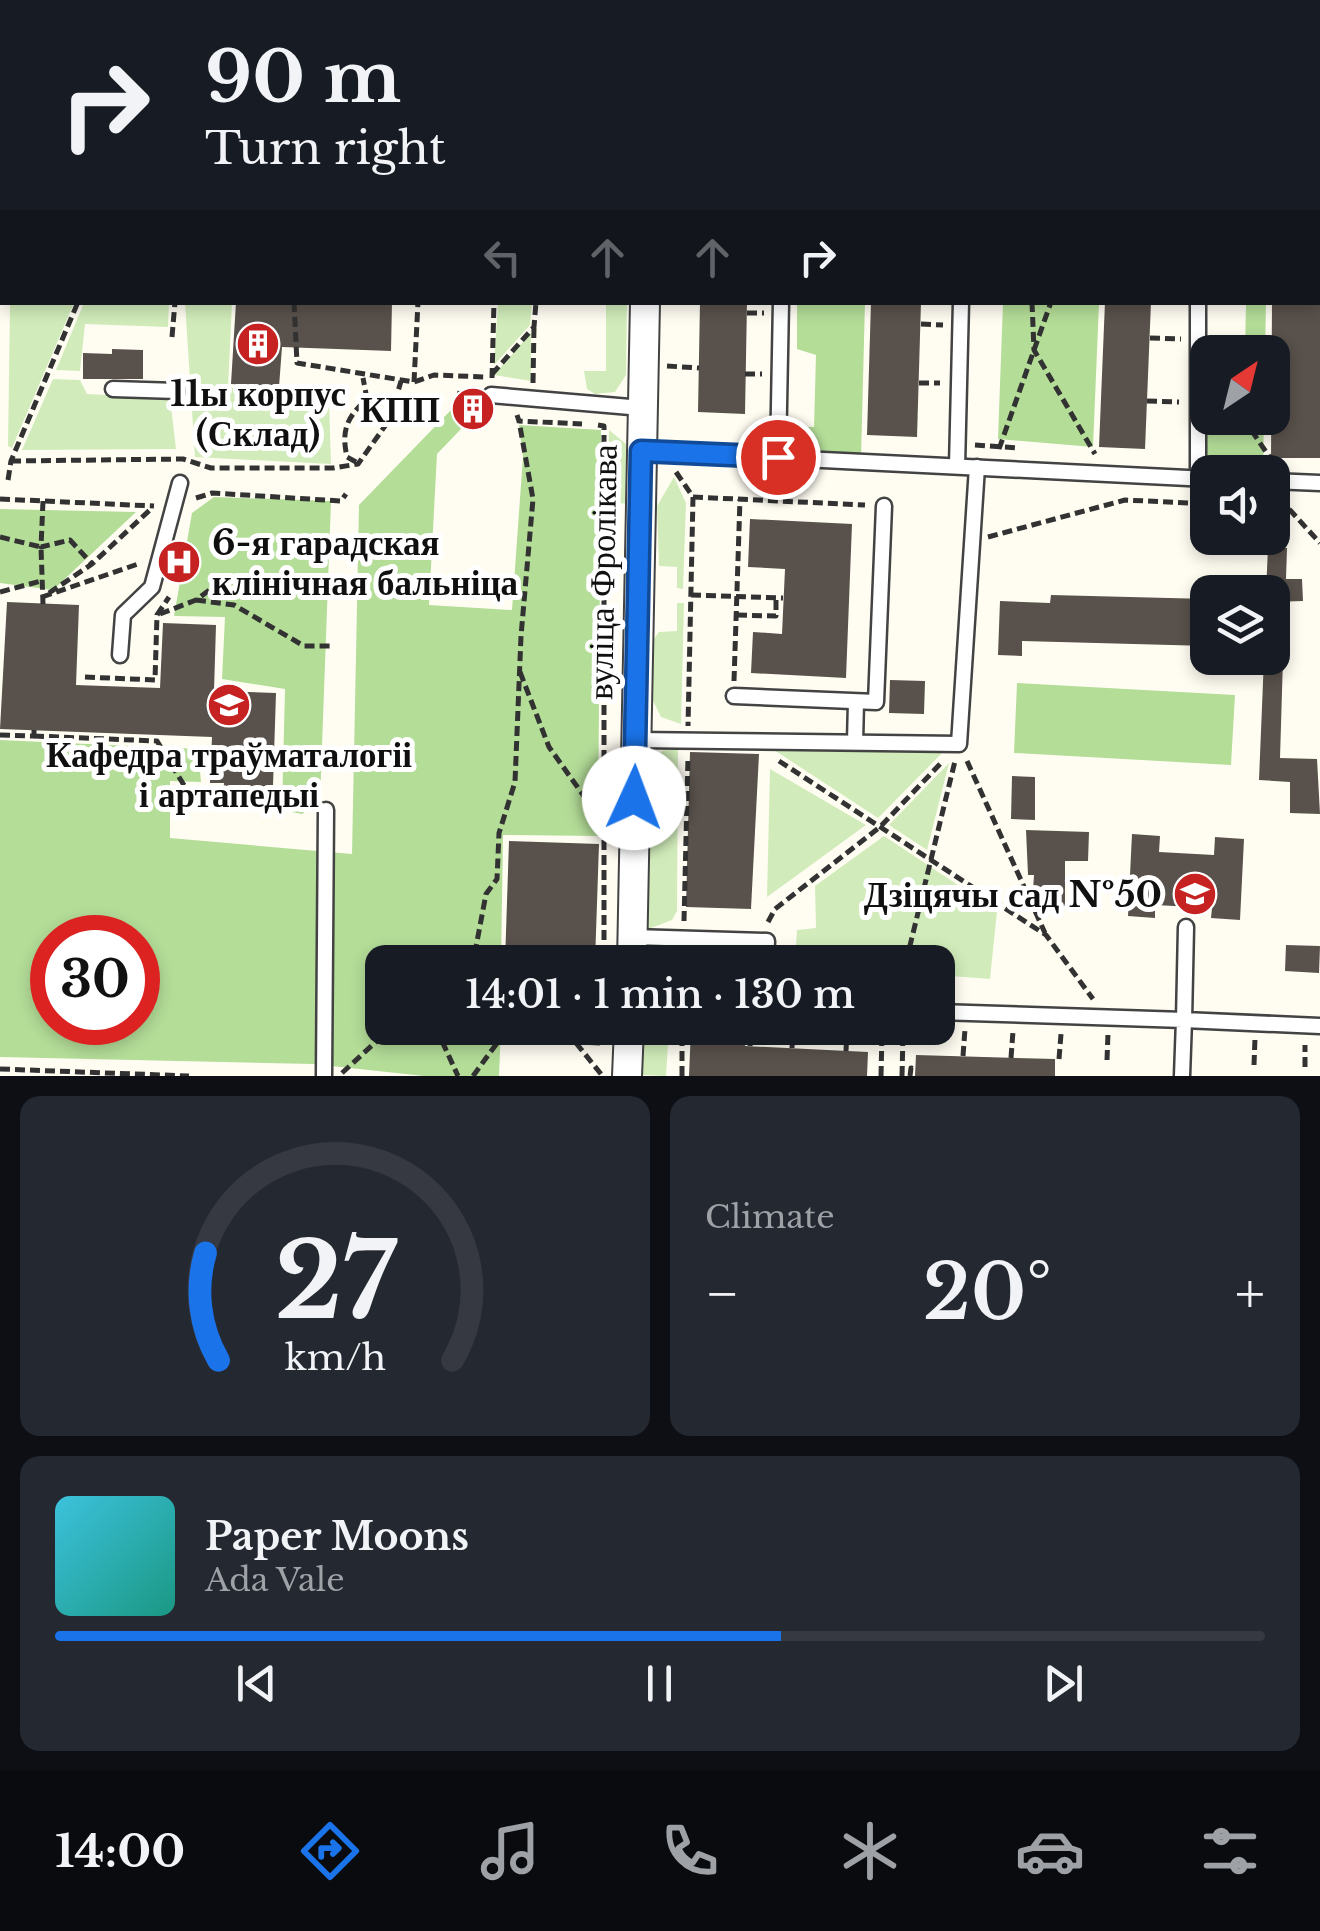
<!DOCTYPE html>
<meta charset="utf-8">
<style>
body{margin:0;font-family:"Libre Baskerville",serif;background:#242831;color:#f1f3f6;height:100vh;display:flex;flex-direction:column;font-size:38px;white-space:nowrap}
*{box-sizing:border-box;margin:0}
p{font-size:32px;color:#9ea1a6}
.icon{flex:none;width:55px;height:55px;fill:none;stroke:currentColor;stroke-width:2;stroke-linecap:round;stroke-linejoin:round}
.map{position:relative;height:1076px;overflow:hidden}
.side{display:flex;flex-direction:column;gap:20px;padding:20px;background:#0d0f14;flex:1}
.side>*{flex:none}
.banner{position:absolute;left:0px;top:0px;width:1320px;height:305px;box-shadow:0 5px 15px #0003;background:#171b24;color:#f1f3f6;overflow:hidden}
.needle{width:65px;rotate:35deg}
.controls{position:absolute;left:1190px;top:335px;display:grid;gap:20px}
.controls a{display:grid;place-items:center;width:100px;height:100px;border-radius:20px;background:#171b24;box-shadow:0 5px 15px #0003;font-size:50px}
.speed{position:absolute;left:30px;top:915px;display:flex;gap:20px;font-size:50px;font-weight:700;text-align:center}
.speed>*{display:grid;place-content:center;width:130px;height:130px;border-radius:50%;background:#171b24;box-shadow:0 5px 15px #0003;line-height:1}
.speed .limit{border:15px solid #d22;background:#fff;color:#111}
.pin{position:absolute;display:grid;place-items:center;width:85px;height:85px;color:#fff;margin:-42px;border:5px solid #fff;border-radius:50%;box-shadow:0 2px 10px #0007}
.me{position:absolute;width:110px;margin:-55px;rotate:2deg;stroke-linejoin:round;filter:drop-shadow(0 0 8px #0008)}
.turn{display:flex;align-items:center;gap:35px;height:210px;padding:0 40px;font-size:45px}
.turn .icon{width:130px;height:130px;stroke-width:2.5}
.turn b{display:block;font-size:70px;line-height:85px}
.lanes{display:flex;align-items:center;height:95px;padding:0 40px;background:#0003;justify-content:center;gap:50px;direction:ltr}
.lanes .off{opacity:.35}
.big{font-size:75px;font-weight:600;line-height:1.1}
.side .card{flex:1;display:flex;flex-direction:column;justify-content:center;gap:15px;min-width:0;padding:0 35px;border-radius:20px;background:#242831}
.side .dial{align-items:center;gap:0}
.dial svg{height:260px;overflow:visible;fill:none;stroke:#363941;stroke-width:7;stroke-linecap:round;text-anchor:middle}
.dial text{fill:#f1f3f6;stroke:none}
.song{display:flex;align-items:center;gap:30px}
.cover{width:120px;height:120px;border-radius:15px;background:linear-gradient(135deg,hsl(190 70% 55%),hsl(170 70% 35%))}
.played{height:10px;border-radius:5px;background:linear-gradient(90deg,#1a73e8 60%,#363941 60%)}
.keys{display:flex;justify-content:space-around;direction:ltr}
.heat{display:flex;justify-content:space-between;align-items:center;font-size:55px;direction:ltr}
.side .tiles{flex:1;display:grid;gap:20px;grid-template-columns:1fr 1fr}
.card:last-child{grid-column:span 2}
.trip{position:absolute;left:365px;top:945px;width:590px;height:100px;border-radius:20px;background:#171b24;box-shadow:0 5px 15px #0003;font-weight:600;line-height:100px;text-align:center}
.dock{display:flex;height:160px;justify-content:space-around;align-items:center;background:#090b0e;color:#9ea1a6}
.dock .icon{width:70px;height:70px}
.dock .selected{color:#1a73e8}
.dock b{font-size:45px;color:#f1f3f6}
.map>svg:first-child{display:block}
.green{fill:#d1ecba}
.forest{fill:#b4dd98;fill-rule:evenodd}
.building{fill:#59514b}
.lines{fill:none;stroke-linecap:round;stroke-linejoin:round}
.service-casing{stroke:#434343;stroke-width:19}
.minor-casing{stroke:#434343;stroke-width:32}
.path{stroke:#323232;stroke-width:5;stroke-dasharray:10 5;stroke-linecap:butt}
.service{stroke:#fff;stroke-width:14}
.minor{stroke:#fff;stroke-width:28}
.route-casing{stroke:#114b97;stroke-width:25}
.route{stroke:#1a73e8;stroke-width:18}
.labels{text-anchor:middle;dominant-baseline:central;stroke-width:10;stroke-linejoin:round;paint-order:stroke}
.poi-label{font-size:35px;font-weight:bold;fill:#101010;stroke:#fff}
.street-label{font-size:35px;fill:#101010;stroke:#fff}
</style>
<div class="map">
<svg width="1320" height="1076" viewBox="0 0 1320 1076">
<rect width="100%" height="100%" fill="#fffdf2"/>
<g class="green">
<path d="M10,303h64l-62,145 -4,-2z"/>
<path d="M84,303h85l-1,24 -83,-3 -5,47 -24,-1z"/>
<path d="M185,303h47l-4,84 101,14 2,63 -136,-7z"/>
<path d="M498,303h34l-2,22 -36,40z"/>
<path d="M606,303h21l-1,72 -11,17 -20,2 -8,-5 -3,-18h22z"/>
<path d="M531,333v48l-37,-6z"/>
<path d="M53,379l27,1 7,14 83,4 6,51 -154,1z"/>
<path d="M609,430l17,14 3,60 -22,-2z"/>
<path d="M674,477l12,26 -3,86 -6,-1v-21l-18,-1 -2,-60z"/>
<path d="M677,603h7l-3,121 -20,-7 -9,-18 2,-60 5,-7 18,-1z"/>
<path d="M678,748l-1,163 -5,9 -26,10 2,-158 14,-21z"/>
<path d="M774,750l170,1 -66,67z"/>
<path d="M949,763l-22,87 -38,-25z"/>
<path d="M770,769l96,56 -99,72z"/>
<path d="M884,836l113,75 -7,68 -52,-4v-13h-143l2,-32 19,-2 -1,-42z"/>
<path d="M642,1028h27l-3,48 -25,-1z"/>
</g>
<g class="forest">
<path d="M797,303h68l-4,154 -76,-4 2,-27 27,1 2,-72 -19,-6z"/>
<path d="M1003,303h96l-6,144 -95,-8z"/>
<path d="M1246,303h20l-1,49h-20z"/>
<path d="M1207,372l1,46h56l-1,52 -59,-1z"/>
<path d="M451,410l10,19 -24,25 -8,151 83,5 11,-153 -4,-32 82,5 -3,406 -95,-1 -2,127h-119v66h119l-2,48h-75l-111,-12 -313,-7v-317l198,9 3,33 -31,-1v57l182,16 7,-349zM52,938h86v84h-86z"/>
<path d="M214,497l117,4 -11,299 -18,14 -20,-4 3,-121 -63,-10 3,-62 -51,-1 18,-103z"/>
<path d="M0,509l136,3 -83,78 -53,-7z"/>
<path d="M1017,683l218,12 -4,70 -217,-12z"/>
</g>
<g class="building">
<path d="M236,302h156l-1,49 -109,-4 -3,40 -48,-3z"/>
<path d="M700,302h47l-2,112 -47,-2z"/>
<path d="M871,302h50l-4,135 -50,-2z"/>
<path d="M1105,302h46l-6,147 -46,-2z"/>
<path d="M1272,302h48v156h-49z"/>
<path d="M112,349l31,1v29h-60v-26l29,1z"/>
<path d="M750,519l102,5 -6,154 -95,-5 2,-41 29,2 3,-65 -37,-2z"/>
<path d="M1268,547l19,1 -1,31h16l1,22 -31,1v-10h-6z"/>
<path d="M1051,595l157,4v47l-186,-5v15l-24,-1 2,-54 50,2z"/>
<path d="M7,602l72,3 -3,80 84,3 3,-65 53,2 -2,66 62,2 -3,93h-9l-1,11 -40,-1 1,-13h-14l2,-46 -212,-8z"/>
<path d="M1264,658h19l-3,100 37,1 3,55 -30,-1v-31l-31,-2z"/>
<path d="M890,680l35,1 -1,33 -35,-1z"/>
<path d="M690,752l69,2 -8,155 -65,-2z"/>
<path d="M1012,776l23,1v43l-24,-1z"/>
<path d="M1026,830l63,2 -1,29h-23v45h-24v-15l-8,-1 1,-15h-6z"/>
<path d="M1132,834l28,2 -1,16 55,3 1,-18 29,2 -4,81 -29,-2 1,-10 -57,-3v13l-27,-2z"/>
<path d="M509,841l90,3 -4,118h-90z"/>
<path d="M1286,945l34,1 -1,27 -34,-2z"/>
<path d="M691,1028h54v18l123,6 -1,24h-178z"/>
<path d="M916,1055l139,4v17h-140z"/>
</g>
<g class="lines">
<g class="service-casing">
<g id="service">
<path d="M1318,130l2,-1"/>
<path d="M113,389l64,2"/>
<path d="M491,395l151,13"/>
<path d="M641,451l567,28"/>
<path d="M778,457l3,-155"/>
<path d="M957,466l4,-164"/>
<path d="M1198,479v-177"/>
<path d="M1272,481l48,2"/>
<path d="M120,655l3,-40 29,-28 28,-104"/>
<path d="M734,696l142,6 8,-196"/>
<path d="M636,740l323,4 18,-277"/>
<path d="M855,742l1,-40"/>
<path d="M1186,927l-2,93 136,6"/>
<path d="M633,937l134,4 -1,21"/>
<path d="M938,1012l246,8 -2,56"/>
<path d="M324,1076l2,-266"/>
</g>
</g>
<g class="minor-casing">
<g id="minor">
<path d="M649,2v-2"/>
<path d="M632,962l13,-660"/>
<path d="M627,1076l2,-48"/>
</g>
</g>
<g class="path">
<path d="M403,0l2,2"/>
<path d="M572,0l2,2"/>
<path d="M136,2l1,-2"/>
<path d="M511,2l1,-2"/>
<path d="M683,2v-2"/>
<path d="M0,52l2,2"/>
<path d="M294,302l3,61 117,19 20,-7 50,2"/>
<path d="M1032,302l2,48 61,104"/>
<path d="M747,313h17"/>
<path d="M921,324l22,1"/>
<path d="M172,337l3,-35"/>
<path d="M1150,338l31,1"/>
<path d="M667,366l32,2"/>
<path d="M492,374l42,-47 2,-25"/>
<path d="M745,374h17"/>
<path d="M492,378l2,-76"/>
<path d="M414,382l4,-80"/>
<path d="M533,383l1,-56"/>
<path d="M919,383h21"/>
<path d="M460,391l-2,14 7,1"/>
<path d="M1147,401l32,1"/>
<path d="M517,415l2,6 63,3"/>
<path d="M1243,418l32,47"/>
<path d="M1217,422l27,-4"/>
<path d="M598,425l6,1v523"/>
<path d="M975,445l44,3"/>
<path d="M999,449l52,-147"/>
<path d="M11,461l172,-2 28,9h122l25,-4 32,-45 11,-38"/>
<path d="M356,462l-9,-5c-6,-27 0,-40 20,-58l-4,-21"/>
<path d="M1219,463h48"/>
<path d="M676,472l17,25 -5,229"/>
<path d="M8,480l3,-19 67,-159"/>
<path d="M693,497l172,8"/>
<path d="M196,498l16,-5 129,8 5,-7"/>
<path d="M1279,498l41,45"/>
<path d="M0,499l154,7"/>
<path d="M43,501l-2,46 29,-7 22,24"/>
<path d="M0,537l41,10 2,57"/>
<path d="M988,537l137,-37 83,4"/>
<path d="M0,592l41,-11"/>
<path d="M49,593l43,-29 60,-56"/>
<path d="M691,595l92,3"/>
<path d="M42,597l96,-33"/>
<path d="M196,600l38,5 70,41h29"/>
<path d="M160,614l36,-14 16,-12"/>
<path d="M737,615l39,1v-18"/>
<path d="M520,672l29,75 54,76"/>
<path d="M85,677l70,3 2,-65 12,-18"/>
<path d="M734,681l6,-182"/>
<path d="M0,735l34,1v-6"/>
<path d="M34,736l123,5 36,59"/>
<path d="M779,761l267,174 47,64"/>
<path d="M967,761l78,172"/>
<path d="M684,921l4,-164"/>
<path d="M768,922l7,-13 105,-82 63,-66"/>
<path d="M460,962l16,-15 10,-53 11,-15 2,-46 16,-51 6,-146 12,-137 -14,-78"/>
<path d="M480,962l-4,-15 26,7"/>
<path d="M906,962l49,-201"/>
<path d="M436,1028l22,48"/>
<path d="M500,1039l102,4"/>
<path d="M576,1043l25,31"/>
<path d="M750,1046l2,-18"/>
<path d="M792,1048l1,-20"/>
<path d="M846,1051l1,-23"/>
<path d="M963,1056l2,-27"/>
<path d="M1011,1058l2,-27"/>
<path d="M1059,1059l2,-25"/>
<path d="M1107,1060l1,-27"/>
<path d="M1254,1065l1,-27"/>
<path d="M1305,1067v-22"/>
<path d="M0,1069l189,7"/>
<path d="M342,1073l49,-45"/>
<path d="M473,1076l27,-37 -1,-11"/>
<path d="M682,1076v-48"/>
<path d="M881,1076l1,-43 21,2v-7"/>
<path d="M902,1076l1,-41"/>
<path d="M910,1076l1,-8 4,1"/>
</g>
<use href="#service" class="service"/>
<use href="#minor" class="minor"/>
</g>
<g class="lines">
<g class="route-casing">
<path id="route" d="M634,798l7,-347 137,6"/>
</g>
<use href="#route" class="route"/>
</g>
<defs>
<g id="building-disc" transform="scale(2.25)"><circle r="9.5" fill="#c62221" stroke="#fff"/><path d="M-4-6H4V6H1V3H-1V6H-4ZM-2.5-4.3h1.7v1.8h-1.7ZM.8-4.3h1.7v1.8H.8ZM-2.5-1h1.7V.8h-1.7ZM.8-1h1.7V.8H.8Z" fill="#fff"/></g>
<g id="hospital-disc" transform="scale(2.25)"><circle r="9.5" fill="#c62221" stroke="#fff"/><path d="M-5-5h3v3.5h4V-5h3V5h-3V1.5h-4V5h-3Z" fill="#fff"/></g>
<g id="university-disc" transform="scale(2.25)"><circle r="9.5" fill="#c62221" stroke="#fff"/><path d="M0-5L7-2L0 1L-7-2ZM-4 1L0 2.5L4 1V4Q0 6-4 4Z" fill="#fff"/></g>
<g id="school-disc" transform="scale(2.25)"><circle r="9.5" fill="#c62221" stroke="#fff"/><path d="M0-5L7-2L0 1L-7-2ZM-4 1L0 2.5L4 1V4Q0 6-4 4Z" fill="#fff"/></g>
</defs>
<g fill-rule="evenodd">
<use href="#building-disc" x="258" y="344"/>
<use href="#building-disc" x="473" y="409"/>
<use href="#hospital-disc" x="179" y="562"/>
<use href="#university-disc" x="229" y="705"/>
<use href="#school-disc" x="1195" y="894"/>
</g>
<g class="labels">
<g class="poi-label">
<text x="258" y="393">11ы корпус<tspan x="258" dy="40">(Склад)</tspan></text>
<text x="440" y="409" text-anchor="end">КПП</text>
<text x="212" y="542" text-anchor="start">6-я гарадская<tspan x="212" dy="40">клінічная бальніца</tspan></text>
<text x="229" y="754">Кафедра траўматалогіі<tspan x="229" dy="40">і артапедыі</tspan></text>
<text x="1162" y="894" text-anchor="end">Дзіцячы сад №50</text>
</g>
<g class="street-label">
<text transform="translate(602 572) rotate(-89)">вуліца Фролікава</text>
</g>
</g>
</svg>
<div class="controls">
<a><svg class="needle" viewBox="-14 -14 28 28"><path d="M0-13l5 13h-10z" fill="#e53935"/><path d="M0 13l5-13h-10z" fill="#9ea1a6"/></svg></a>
<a><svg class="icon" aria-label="sound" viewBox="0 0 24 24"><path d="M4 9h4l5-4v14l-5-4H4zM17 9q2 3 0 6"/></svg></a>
<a><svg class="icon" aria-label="layers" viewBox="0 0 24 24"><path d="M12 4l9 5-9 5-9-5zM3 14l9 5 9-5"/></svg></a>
</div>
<div class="speed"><div class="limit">30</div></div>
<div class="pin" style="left:778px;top:457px;background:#d93025"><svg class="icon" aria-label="arrive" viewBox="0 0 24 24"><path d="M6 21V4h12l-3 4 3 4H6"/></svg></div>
<svg class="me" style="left:634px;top:798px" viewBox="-20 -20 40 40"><circle r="19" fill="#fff"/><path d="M0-13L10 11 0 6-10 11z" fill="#1a73e8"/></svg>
<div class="trip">14:01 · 1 min · 130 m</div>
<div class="banner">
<div class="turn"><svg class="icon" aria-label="right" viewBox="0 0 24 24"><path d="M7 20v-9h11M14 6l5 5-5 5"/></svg><div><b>90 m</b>Turn right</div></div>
<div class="lanes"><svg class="icon off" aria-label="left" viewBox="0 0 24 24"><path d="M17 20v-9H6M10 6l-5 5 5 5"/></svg><svg class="icon off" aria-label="ahead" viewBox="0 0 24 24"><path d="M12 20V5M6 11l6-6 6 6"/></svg><svg class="icon off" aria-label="ahead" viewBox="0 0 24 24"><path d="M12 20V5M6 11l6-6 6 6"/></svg><svg class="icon" aria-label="right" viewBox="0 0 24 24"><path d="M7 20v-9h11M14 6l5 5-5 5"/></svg></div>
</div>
</div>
<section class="side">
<div class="tiles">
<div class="card dial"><svg viewBox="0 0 100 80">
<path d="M14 69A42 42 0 1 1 86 69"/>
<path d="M14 69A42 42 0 0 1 10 36" stroke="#1a73e8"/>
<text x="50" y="56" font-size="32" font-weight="700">27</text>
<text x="50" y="72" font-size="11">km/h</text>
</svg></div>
<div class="card"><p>Climate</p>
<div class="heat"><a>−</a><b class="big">20°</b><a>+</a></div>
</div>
<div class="card">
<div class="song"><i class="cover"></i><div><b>Paper Moons</b><p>Ada Vale</p></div></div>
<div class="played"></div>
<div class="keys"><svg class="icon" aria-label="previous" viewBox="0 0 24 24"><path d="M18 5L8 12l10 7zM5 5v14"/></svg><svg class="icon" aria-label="pause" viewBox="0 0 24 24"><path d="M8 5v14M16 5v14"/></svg><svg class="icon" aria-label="next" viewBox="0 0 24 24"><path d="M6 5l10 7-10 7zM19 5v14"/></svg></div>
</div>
</div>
</section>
<nav class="dock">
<b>14:00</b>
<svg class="icon selected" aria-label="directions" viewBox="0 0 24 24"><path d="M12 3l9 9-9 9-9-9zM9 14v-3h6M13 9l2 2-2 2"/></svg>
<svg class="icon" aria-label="music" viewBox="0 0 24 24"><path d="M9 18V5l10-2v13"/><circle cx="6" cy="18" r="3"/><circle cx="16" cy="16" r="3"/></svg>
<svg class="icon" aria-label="phone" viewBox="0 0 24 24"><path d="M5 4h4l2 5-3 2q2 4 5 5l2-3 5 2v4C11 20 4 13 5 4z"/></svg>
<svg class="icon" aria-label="climate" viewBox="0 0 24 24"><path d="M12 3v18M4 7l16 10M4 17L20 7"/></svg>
<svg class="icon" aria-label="car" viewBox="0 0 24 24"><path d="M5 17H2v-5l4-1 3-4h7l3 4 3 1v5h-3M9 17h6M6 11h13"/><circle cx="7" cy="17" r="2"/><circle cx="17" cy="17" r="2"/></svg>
<svg class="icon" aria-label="filters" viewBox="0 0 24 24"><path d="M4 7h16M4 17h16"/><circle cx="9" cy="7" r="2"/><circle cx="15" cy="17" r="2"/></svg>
</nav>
